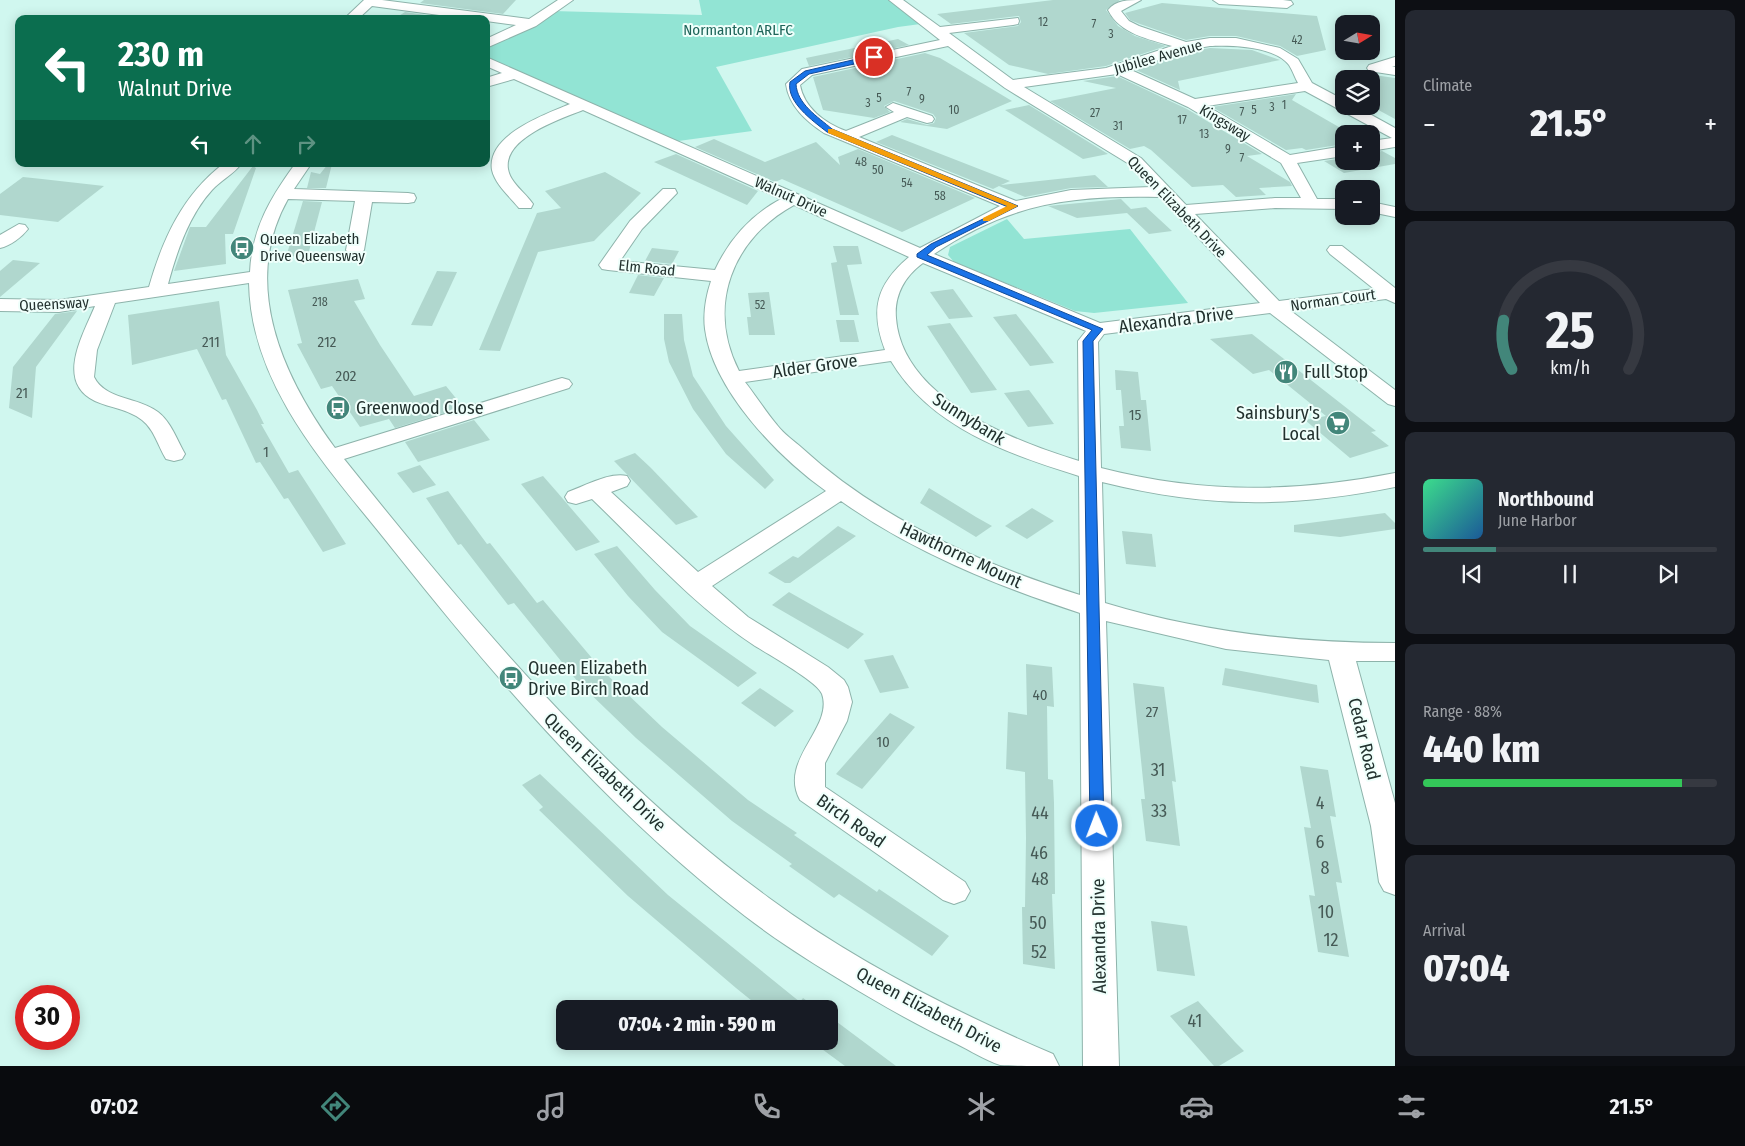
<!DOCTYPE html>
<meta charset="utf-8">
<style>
body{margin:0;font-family:"Fira Sans Condensed",sans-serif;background:#242831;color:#f1f3f6;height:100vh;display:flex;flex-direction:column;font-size:19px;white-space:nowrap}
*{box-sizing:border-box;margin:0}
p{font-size:16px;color:#9ea1a6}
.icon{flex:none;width:28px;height:28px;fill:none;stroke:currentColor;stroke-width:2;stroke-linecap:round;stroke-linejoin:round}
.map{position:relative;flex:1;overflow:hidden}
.panel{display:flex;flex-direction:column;gap:10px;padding:10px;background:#0d0f14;width:350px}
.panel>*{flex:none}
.top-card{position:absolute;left:15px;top:15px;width:475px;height:152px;border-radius:10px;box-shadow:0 2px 12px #0003;background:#0b6e4f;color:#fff;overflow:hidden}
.needle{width:32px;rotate:79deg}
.tools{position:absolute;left:1335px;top:15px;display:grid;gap:10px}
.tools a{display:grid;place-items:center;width:45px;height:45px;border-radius:10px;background:#171b24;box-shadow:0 2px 12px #0003;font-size:25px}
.speed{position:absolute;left:15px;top:985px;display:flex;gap:10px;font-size:25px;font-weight:700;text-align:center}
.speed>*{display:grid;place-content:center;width:65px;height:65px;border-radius:50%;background:#171b24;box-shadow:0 2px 12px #0003;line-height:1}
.speed .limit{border:8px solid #d22;background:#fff;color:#111}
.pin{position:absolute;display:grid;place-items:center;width:42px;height:42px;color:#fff;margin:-21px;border:2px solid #fff;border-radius:50%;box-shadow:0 1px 5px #0007}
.me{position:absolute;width:55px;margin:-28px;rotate:359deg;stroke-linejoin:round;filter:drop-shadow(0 0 4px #0008)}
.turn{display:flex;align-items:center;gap:18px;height:105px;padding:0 20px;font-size:22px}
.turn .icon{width:65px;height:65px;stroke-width:2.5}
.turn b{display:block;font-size:35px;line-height:42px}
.lanes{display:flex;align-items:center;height:48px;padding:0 20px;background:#0003;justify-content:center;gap:25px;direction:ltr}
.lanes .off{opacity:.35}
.big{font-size:38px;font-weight:800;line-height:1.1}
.panel .card{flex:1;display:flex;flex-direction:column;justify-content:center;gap:8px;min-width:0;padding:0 18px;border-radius:10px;background:#242831}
.panel .dial{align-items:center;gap:0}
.dial svg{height:130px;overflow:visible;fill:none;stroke:#363941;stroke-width:7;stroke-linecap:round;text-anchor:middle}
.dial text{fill:#f1f3f6;stroke:none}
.song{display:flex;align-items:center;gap:15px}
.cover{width:60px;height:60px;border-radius:8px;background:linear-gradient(135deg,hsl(150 70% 55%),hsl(210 70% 35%))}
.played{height:5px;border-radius:2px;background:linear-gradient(90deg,#42867a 25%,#363941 25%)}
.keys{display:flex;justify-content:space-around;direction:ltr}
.heat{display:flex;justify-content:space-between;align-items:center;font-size:28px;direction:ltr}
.charge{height:8px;border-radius:4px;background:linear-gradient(90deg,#34c759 88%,#363941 0)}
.trip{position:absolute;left:556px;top:1000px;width:282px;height:50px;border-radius:10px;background:#171b24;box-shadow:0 2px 12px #0003;font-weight:800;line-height:50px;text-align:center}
.tab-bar{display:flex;height:80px;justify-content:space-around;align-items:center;background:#090b0e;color:#9ea1a6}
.tab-bar .icon{width:35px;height:35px}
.tab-bar .current{color:#42867a}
.tab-bar b{font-size:22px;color:#f1f3f6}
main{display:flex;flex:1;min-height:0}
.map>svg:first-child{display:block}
.green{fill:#92e4d4}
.building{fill:#b0d7ce}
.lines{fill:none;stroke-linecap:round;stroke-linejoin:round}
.minor-casing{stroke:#8eb3ab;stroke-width:2}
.minor{fill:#fff;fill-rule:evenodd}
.route{fill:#1a73e8;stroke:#114b97}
.slow{fill:#f59e0b}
.labels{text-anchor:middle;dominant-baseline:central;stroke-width:4;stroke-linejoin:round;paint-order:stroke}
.far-number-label{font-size:12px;fill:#465a56}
.far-park-label{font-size:15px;fill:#1e655a;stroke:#effffb}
.far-street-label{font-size:15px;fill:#22312e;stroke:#effffb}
.far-poi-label{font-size:15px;fill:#22312e;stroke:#effffb;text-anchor:start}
.number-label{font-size:15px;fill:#465a56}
.street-label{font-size:18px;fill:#22312e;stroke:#effffb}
.poi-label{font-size:18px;fill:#22312e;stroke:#effffb;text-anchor:start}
.near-number-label{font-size:18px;fill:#465a56}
</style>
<main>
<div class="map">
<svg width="1395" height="1066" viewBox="0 0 1395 1066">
<rect width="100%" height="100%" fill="#d0f7ef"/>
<g class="green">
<path d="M699,0h196l33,23 -30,4 -182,40 36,64 -81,11 -185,-81v-17l66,-33 150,4z"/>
<path d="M1007,219l17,20 106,-10 58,74 -94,10 -19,-2 -121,-49 -6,-7 2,-8z"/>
</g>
<g class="building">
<path d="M424,0h92l-13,14 -83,-11z"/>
<path d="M1053,0h67l-14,10 12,16 17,10 31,10 -60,20 -58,8 -39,-9 -45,-32 54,-7 3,-4 -2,-6 -68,8 -14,-10z"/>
<path d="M1162,3l155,13 9,34 -29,6 -17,-10 -44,-10h-26l-24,4 -46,-16 -10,-4 -5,-7z"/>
<path d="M405,12l48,7h-59z"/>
<path d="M898,39l11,6 -100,21 -3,-8z"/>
<path d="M1210,48l42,2 28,10 -102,21 2,9 -44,-20 51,-18z"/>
<path d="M925,53l15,5 72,43 -65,28 -47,-7 7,-3 20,6 7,-2 2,-5 -3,-4 -39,-13 -10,5 6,6 -16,6 -51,-8 -10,-33z"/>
<path d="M1374,75l21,3v41l-24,-13z"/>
<path d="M1117,76l70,33 75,45 -15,2 43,26 2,4 -33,2 7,7 -30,2 -13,-12 -31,2 -41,-37 -7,-4 -14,3 -80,-48 66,-13 -33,-7z"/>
<path d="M1296,94l-4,6 59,34h-7v10l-38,6 -4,-2 -16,2 -74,-43z"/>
<path d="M1029,105l79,49 -25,5 -78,-49z"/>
<path d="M892,135l118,46 -9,4 94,-10 13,12 -37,1 -46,9 -26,-11 -6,3 -117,-47z"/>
<path d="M714,139l51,23 51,-20 24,23 -2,-8 20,-8 117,49 -73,34 -120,-53 -7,3 -80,-35z"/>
<path d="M1382,151l13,7v6l-51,9 -20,-12 20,-3v3h27v-8z"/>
<path d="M676,154l82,37 -11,14 -93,-43z"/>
<path d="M328,164h4l-6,24h-19l4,-16 9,2z"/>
<path d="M253,166l3,2 -23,66h-8l1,30 -52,7 16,-44h16z"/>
<path d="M605,172l36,21 -47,48 -56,11 -38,99 -21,-1 58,-137 24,-5 -16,-17z"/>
<path d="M23,177l19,2 62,7 -46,36 -58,-7v-21z"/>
<path d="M1121,199l10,10 15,-2 26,24 -23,3 -22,-21 -50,5 -29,-12z"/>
<path d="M303,201l19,1 -14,53 -22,2z"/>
<path d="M833,246h25l4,18 -15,1 12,50h-19l-9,-52 6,-1z"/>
<path d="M652,248l27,3 -7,13 -27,-3z"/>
<path d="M13,260l27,3 -40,34v-26z"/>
<path d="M437,271l20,1 -25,54 -21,-1z"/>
<path d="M638,275l26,3 -10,18 -25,-3z"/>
<path d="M358,279l7,20 -11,2 26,44 34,51 32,-10 17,21 -68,21 -6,-9 -29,8 -28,-41 -11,3 -24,-45 5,-1 -14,-53z"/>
<path d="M953,289l20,28 -24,2 -19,-27z"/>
<path d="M769,292l6,43h-26l-2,-18h4l-3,-24z"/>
<path d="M219,301l7,54 31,55 7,14h-3l28,49 9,-3 48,74 -23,8 -35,-54 -4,1 -24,-37 -4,1 -30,-64 -4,1 -25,-51 -65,16 -4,-50z"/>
<path d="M77,311l-41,56 -4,51 -23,-10 4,-41 42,-53z"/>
<path d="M664,314h18l2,26 9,36 33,50 48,54 -9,9 -39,-35 -33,-45 -24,-47 -5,-23z"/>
<path d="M1016,314l19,24 19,25 -24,3 -37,-49z"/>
<path d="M836,320h18l5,22h-19z"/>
<path d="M950,323l21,30 26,37 -26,3 -44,-67z"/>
<path d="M1252,334l124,97 -5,1 18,14 -39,12 -45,-38 21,-4 -57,-46 -16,4 -43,-35z"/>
<path d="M1115,370l23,2 3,28h5l5,51 -30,-3 -2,-22h5l-3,-36h-5z"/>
<path d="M1029,390l12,16 13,18 -26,3 -24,-34z"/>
<path d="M474,420l16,20 -72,22 -13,-20z"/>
<path d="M635,453l16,15 47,49 -22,8 -62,-64z"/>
<path d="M420,465l16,20 -23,8 -16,-20z"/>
<path d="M543,476l14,16 43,50 -24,9 -55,-67z"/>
<path d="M929,488l47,29 16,9 -16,11 -56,-34z"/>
<path d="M448,491l39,53 3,-1 47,60 6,-3 59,70 60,57 86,73 49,33 -3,2 83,57 2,-3 70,47 -17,20 -93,-62 -5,4 -45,-32 3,-2 -60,-43 -96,-83 -58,-56 -64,-79 -6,2 -47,-61 -3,1 -32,-47z"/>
<path d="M1032,508l22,13 -27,18 -22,-13z"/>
<path d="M1385,513l10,10v6l-55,8 -46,-5v-7z"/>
<path d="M838,526l18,10 -66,47h-5l-17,-10 25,-17 5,2z"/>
<path d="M1122,531l30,3 4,33 -30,-3z"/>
<path d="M617,546l38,44 35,36 67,47 -19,14 -76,-55 -34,-36 -34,-42z"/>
<path d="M789,592l37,21 38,21 -16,15 -76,-44z"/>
<path d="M893,655l16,33 -29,5 -16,-33z"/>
<path d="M1026,664l26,3 2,40 -7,-1 1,73 5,1 1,23 1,91h-3l3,75 -32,-5 -1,-57h3l1,-69 -1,-66 -19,-3 2,-57 19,3z"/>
<path d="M1225,668l92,17 2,18 -97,-18z"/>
<path d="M1133,683l31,4 12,95 -4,-1 8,65 -34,-5 -5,-42h4z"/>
<path d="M760,688l34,23 -19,16 -34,-24z"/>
<path d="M890,713l25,14 -39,46 -14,16 -26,-15z"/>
<path d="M1300,766l28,4 8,47 -6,-1 12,67 -6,-1 13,75 -31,-5 -9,-57 6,1 -11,-69 7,1z"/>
<path d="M540,774l128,121 132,107 3,-4 15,11h-56l-26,-21 -108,-92 -89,-86 4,-3 -21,-22z"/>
<path d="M1151,921l36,5 8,50 -38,-5z"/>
<path d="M1198,1001l37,41 9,9 -25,15h-5l-44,-50z"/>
<path d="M830,1017l3,2 63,47h-51l-34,-25h19z"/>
</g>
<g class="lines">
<g class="minor-casing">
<g id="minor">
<path d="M364,0h18l147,19 29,-19h15l-37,26 -50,22v-9l30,-14 -30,-4v-2h-17l-97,-13 -14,13h-14z"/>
<path d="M889,0h14l37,27 78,-9 1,3 -1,3 -5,1 -64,8 64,47 93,-12 66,-22c-24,-7 -52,-12 -64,-36 8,-10 20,-10 33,-10l-20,11 8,10 10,5 47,16 24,-4h26l44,10 18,11 14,24 32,17v6h11l40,22v19l-24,4v-10l21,-3 -87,-47 -98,15 83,49 54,-9v10l-47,7 20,36h27v10l-69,-1 -80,6 84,87 95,-12 -44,-35 -3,-4 3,-4h12l53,42v15l-9,-4 -95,12 104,79v16l-7,-2 -118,-91 -166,21 -6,8 3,126c101,26 192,25 294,5v14c-105,21 -189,21 -293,-5l3,121c95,29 192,40 290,40v18h-39l39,142v92l-11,-4 -5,-9 -8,-56 -42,-166 -103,-11 -120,-28 13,445h-36l-3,-453c-83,-27 -167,-61 -239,-112l-129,85 36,31 80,50 16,13 4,7 4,15 -5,19 -22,42v24l140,95 5,9 -5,9 -11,4 -11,-4 -143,-100c-22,-40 34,-72 22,-106 -4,-12 -54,-40 -67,-48 -61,-40 -111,-97 -163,-147l-16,5 -8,-2 -3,-5 3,-5c17,-6 41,-20 59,-16l3,5 -3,5 -16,6 87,80 128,-81c-48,-34 -113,-101 -121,-162 -2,-16 1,-33 6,-48l-103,-11 -6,-1 -3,-4 31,-44 33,-32h12l2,4 -35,36 -22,32 95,9c14,-30 36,-55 66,-71l-198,-89c-23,9 -80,28 -75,59 2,14 18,24 25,35l-2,4h-12c-9,-11 -24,-24 -27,-38 -6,-35 54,-56 78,-66l-56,-25 -28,8v-9l16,-5 -16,-7v-9l434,191 80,-42 -176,-73c-18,-12 -35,-27 -38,-49l16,-15 138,-29zM948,46l57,42 124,76 22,23 -80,3 -55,11 -157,-64 48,-20 20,6 5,-1 2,-3 -2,-3 -39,-13 -7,4 8,5 -48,19c-21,-8 -42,-23 -46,-46l12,-10zM1210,46c21,-1 65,0 79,19 4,6 6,13 9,18l-103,16 -64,-29 56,-20zM1117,74l71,33 93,56 20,35h-26l-89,7 -45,-47 -117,-71zM1160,197l100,106 -160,20 -166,-69c75,-51 138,-59 226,-57zM794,205l115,52c-33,28 -39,53 -24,93l-146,21c-33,-65 -7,-132 55,-166zM923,263l163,68 -8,10 1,120c-65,-20 -177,-62 -183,-143 -2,-23 9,-42 27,-55zM891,361c40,67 118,93 188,115l1,119c-99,-31 -201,-76 -278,-147 -8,-7 -18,-14 -25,-23 -11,-13 -21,-29 -32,-43z"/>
<path d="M1213,0h70l8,1 2,3 -6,4 -68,-4z"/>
<path d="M1395,57v9h-3l3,1v8l-26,-4 -2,-3 2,-3z"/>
<path d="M223,164h18c-7,10 -20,16 -29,26 -23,25 -35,61 -44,94l82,-12c2,-44 21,-75 45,-108h16l-17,25 114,4 6,1 2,4 -2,4 -6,1 -36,-1 -8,48 -3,4h-12l-3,-4 9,-49 -67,-2c-48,85 -5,178 47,249l220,-68 7,-2 7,2 3,4 -3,4 -225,71c127,158 260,319 425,439 87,64 186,114 284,156l6,12c-18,0 -43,0 -59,-1 -15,-5 -29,-14 -43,-21 -30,-14 -59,-30 -88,-47 -42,-25 -85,-51 -124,-81 -134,-103 -245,-232 -350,-364 -63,-80 -144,-162 -146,-269l-134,20 -18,47 -3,27c11,23 45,20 64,35 13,10 19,28 27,42l-3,5 -8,2 -8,-2c-8,-13 -12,-30 -24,-39 -14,-11 -31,-12 -47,-19 -40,-19 -12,-66 0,-95l-36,6 -59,-1v-12l59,1 90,-13c14,-49 34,-92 74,-123z"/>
<path d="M1371,202l24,5v10l-24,-5z"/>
<path d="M19,224l6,1 3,4c-6,8 -18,17 -28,19v-13z"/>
</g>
</g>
<use href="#minor" class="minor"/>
</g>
<path class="route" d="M874,55l3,4 -68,15 -13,10c1,20 22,33 36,45l186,77 -82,41 -9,8 176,74 -10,12 11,485 -2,5h-10l-2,-5 -7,-485 9,-11 -175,-73v-3l14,-10 77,-37 -181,-75c-14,-11 -41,-30 -37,-50l15,-11z"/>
<path class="slow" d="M828,129h5l185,77 -29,15h-6v-3l24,-12 -179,-73z"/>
<defs>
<g id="bus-disc" transform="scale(1.25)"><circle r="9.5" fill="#42867a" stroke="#effffb"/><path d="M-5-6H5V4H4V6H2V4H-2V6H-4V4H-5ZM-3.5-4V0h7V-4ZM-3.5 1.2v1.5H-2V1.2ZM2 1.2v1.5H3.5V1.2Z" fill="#fff"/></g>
<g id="restaurant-disc" transform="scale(1.25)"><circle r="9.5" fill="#42867a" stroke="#effffb"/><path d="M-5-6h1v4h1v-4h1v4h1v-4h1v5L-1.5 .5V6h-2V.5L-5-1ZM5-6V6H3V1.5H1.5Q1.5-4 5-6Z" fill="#fff"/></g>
<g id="supermarket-disc" transform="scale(1.25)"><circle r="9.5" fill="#42867a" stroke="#effffb"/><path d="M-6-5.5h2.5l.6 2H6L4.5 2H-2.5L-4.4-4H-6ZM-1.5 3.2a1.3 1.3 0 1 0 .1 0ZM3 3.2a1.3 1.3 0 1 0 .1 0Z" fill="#fff"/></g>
</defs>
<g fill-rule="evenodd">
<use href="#bus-disc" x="242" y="248"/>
<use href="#restaurant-disc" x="1286" y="372"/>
<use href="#bus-disc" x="338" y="408"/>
<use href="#supermarket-disc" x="1338" y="423"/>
<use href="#bus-disc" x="511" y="678"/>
</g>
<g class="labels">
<g class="far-number-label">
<text x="1043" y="22">12</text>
<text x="1094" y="24">7</text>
<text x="1111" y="34">3</text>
<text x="1297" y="40">42</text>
<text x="909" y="92">7</text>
<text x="879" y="98">5</text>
<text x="922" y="99">9</text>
<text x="868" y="103">3</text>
<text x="1284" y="105">1</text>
<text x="1272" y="107">3</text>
<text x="954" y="110">10</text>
<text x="1254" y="110">5</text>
<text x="1242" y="112">7</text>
<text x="1095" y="113">27</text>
<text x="1182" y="120">17</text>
<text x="1118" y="126">31</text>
<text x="1204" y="134">13</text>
<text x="1228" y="149">9</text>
<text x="1242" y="158">7</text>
<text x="861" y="162">48</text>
<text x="878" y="170">50</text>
<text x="907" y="183">54</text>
<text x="940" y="196">58</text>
<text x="320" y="302">218</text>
<text x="760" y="305">52</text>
</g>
<g class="far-park-label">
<text x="738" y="30">Normanton ARLFC</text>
</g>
<g class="far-street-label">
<text transform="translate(1158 57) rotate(-16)">Jubilee Avenue</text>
<text transform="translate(1225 123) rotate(31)">Kingsway</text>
<text transform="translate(791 197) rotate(24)">Walnut Drive</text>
<text transform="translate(1177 207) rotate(46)">Queen Elizabeth Drive</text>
<text transform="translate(647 268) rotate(6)">Elm Road</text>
<text transform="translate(1333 300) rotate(-8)">Norman Court</text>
<text transform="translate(54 304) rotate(-3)">Queensway</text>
</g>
<g class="far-poi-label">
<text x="260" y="239">Queen Elizabeth<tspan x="260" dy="17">Drive Queensway</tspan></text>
</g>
<g class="number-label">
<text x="211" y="342">211</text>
<text x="327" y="342">212</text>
<text x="346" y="376">202</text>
<text x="22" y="393">21</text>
<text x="1135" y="415">15</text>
<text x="266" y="452">1</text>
<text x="1040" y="695">40</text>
<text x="1152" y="712">27</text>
<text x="883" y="742">10</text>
</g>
<g class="street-label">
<text transform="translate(1176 320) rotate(-7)">Alexandra Drive</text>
<text transform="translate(815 366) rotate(-8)">Alder Grove</text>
<text transform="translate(969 419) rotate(32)">Sunnybank</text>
<text transform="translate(961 555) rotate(25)">Hawthorne Mount</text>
<text transform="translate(1364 739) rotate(76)">Cedar Road</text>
<text transform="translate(605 772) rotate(44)">Queen Elizabeth Drive</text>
<text transform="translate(851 821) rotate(35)">Birch Road</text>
<text transform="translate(1099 936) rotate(-91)">Alexandra Drive</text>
<text transform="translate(929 1010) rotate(28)">Queen Elizabeth Drive</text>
</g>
<g class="poi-label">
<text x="1304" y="372">Full Stop</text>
<text x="356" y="408">Greenwood Close</text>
<text x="1320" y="413" text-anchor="end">Sainsbury's<tspan x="1320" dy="21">Local</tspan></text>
<text x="528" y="668">Queen Elizabeth<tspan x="528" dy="21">Drive Birch Road</tspan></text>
</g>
<g class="near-number-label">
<text x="1158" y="770">31</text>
<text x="1320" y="803">4</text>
<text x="1159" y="811">33</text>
<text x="1040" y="813">44</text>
<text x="1320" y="842">6</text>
<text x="1039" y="853">46</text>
<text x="1325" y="868">8</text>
<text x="1040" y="879">48</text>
<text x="1326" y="912">10</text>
<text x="1038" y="923">50</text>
<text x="1331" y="940">12</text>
<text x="1039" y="952">52</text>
<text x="1195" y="1021">41</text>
</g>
</g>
</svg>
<div class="tools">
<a><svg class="needle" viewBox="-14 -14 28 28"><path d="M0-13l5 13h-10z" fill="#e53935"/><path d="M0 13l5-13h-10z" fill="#9ea1a6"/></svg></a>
<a><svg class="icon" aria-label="layers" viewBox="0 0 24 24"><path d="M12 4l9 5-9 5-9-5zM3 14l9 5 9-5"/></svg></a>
<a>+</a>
<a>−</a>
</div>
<div class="speed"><div class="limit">30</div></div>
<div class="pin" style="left:874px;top:57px;background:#d93025"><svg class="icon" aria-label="arrive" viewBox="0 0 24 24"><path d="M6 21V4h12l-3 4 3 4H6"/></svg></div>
<svg class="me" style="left:1097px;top:826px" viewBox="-20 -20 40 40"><circle r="17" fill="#1a73e8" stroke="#fff" stroke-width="3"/><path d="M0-11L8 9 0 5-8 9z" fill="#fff"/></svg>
<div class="trip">07:04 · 2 min · 590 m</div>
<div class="top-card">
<div class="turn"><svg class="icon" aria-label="left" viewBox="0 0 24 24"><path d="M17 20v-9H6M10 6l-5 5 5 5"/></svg><div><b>230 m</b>Walnut Drive</div></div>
<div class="lanes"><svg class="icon" aria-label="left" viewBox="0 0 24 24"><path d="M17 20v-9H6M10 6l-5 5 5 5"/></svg><svg class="icon off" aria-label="ahead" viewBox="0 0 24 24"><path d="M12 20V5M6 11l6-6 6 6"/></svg><svg class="icon off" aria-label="right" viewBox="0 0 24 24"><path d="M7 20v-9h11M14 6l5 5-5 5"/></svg></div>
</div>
</div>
<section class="panel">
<div class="card"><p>Climate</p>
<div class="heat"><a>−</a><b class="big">21.5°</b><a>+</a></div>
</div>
<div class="card dial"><svg viewBox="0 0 100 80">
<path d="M14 69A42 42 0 1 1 86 69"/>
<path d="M14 69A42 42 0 0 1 9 39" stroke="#42867a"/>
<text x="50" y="56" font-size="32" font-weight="700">25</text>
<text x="50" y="72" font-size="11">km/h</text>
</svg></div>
<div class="card">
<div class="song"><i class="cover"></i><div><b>Northbound</b><p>June Harbor</p></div></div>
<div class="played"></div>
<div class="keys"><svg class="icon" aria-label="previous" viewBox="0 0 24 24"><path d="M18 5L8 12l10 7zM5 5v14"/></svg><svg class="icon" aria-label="pause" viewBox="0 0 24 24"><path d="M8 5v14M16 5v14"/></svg><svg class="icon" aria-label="next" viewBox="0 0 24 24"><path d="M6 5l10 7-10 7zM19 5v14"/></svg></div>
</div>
<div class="card"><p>Range · 88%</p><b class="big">440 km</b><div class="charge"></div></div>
<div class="card"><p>Arrival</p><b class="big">07:04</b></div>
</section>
</main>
<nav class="tab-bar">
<b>07:02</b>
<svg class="icon current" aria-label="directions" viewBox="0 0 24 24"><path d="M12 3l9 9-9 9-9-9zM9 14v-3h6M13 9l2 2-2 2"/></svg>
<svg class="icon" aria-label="music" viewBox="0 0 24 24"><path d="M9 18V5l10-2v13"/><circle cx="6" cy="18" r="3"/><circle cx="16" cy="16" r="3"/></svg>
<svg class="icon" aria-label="phone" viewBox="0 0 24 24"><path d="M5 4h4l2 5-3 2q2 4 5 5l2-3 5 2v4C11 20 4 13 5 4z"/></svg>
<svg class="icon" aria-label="climate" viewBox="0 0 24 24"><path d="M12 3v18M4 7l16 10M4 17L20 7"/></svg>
<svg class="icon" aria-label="car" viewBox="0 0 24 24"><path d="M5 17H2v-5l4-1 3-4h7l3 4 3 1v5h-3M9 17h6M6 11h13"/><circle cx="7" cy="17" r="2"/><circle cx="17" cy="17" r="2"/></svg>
<svg class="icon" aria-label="filters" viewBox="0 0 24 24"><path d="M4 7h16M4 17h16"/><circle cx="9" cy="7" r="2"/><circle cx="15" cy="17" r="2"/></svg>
<b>21.5°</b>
</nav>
